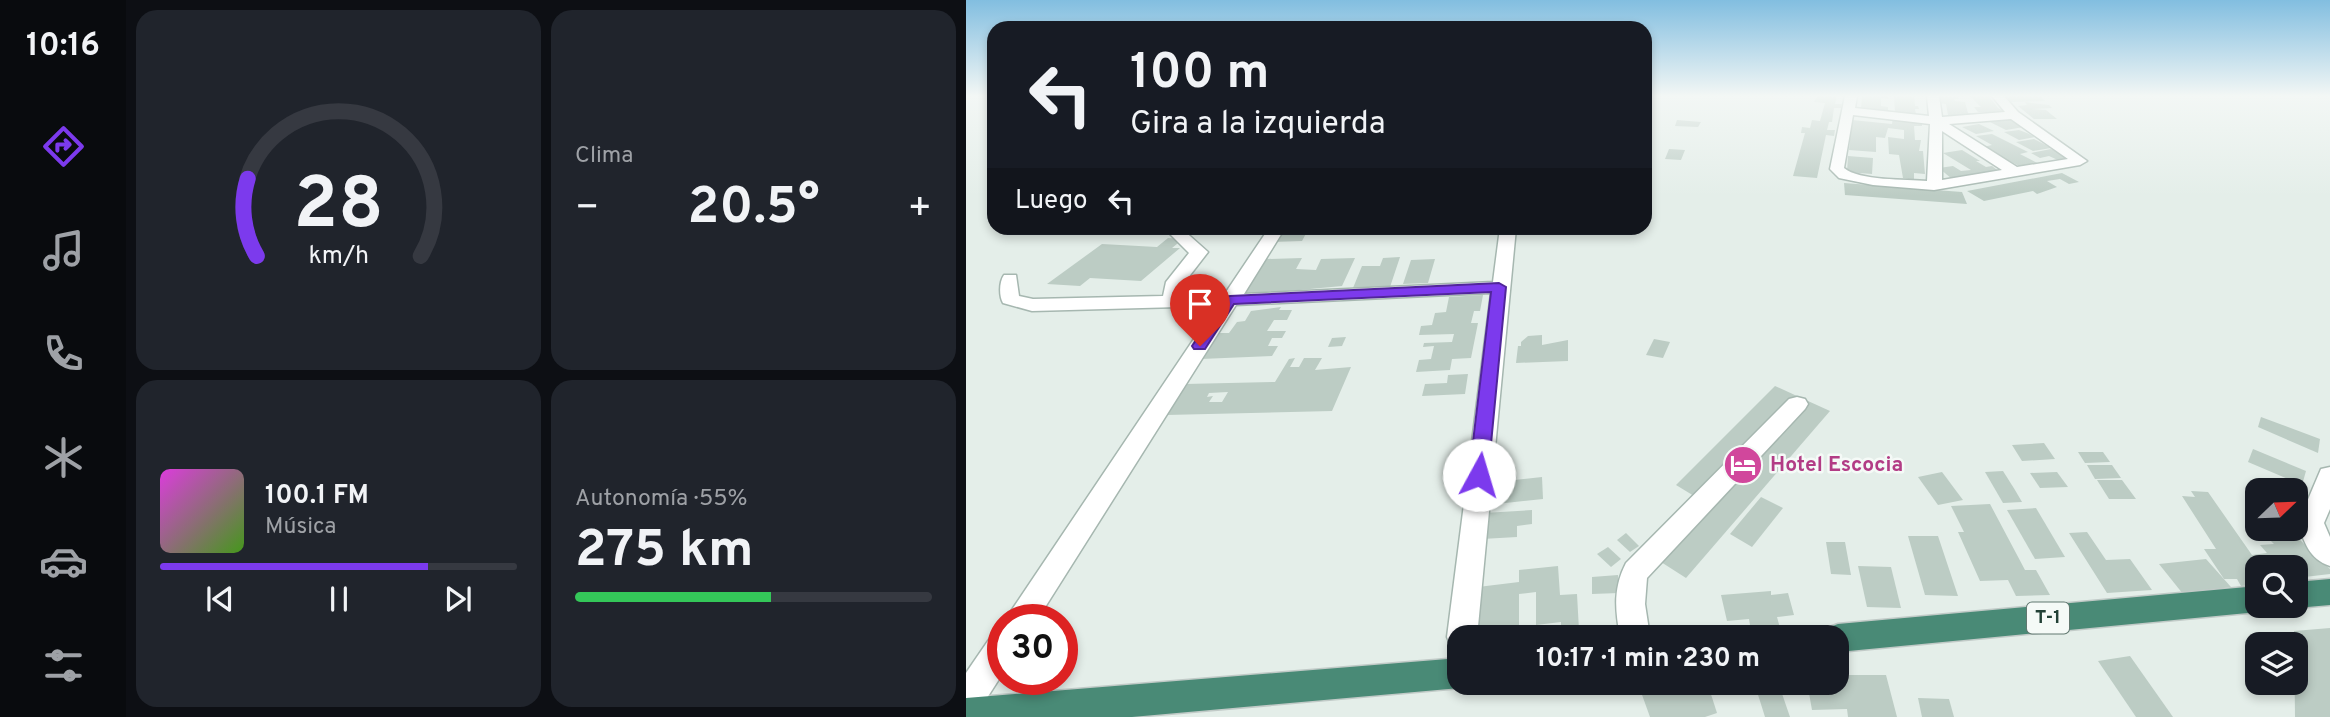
<!DOCTYPE html>
<html lang="es">
<meta charset="utf-8">
<style>
body{margin:0;font-family:Overpass,sans-serif;background:#20242c;color:#f1f3f6;height:100vh;display:flex;flex-direction:column;font-size:26px;white-space:nowrap}
*{box-sizing:border-box;margin:0}
p{font-size:23px;color:#9ea1a6}
.icon{flex:none;width:38px;height:38px;fill:none;stroke:currentColor;stroke-width:2;stroke-linecap:round;stroke-linejoin:round}
.map{position:relative;flex:1;overflow:hidden}
.sheet{display:flex;flex-direction:column;gap:10px;padding:10px;background:#0d0f14;width:840px}
.sheet>*{flex:none}
.top-card{position:absolute;left:21px;top:21px;width:665px;height:214px;border-radius:21px;box-shadow:0 4px 10px #0003;background:#171b24;color:#f1f3f6;overflow:hidden}
.needle{width:46px;rotate:67deg}
.fabs{position:absolute;left:1279px;top:478px;display:grid;gap:14px}
.fabs a{display:grid;place-items:center;width:63px;height:63px;border-radius:14px;background:#171b24;box-shadow:0 4px 10px #0003;font-size:35px}
.speed{position:absolute;left:21px;top:604px;display:flex;gap:14px;font-size:35px;font-weight:700;text-align:center}
.speed>*{display:grid;place-content:center;width:91px;height:91px;border-radius:50%;background:#171b24;box-shadow:0 4px 10px #0003;line-height:1}
.speed .limit{border:10px solid #d22;background:#fff;color:#111}
.pin{position:absolute;display:grid;place-items:center;width:60px;height:60px;color:#fff;margin:-72px -30px;border-radius:50% 50% 50% 0;rotate:-45deg;box-shadow:0 0 7px #0007}
.pin .icon{rotate:45deg}
.me{position:absolute;width:77px;margin:-38px;rotate:6deg;stroke-linejoin:round;filter:drop-shadow(0 0 5px #0008)}
.turn{display:flex;align-items:center;gap:24px;height:147px;padding:0 28px;font-size:32px}
.turn .icon{width:91px;height:91px;stroke-width:2.5}
.turn b{display:block;font-size:49px;line-height:60px}
.then{display:flex;align-items:center;height:66px;padding:0 28px;background:#0003;gap:14px;font-size:26px}
.big{font-size:52px;font-weight:700;line-height:1.1}
.sheet .widget{flex:1;display:flex;flex-direction:column;justify-content:center;gap:10px;min-width:0;padding:0 24px;border-radius:21px;background:#20242c}
.sheet .dial{align-items:center;gap:0}
.dial svg{height:182px;overflow:visible;fill:none;stroke:#363941;stroke-width:7;stroke-linecap:round;text-anchor:middle}
.dial text{fill:#f1f3f6;stroke:none}
.song{display:flex;align-items:center;gap:21px}
.cover{width:84px;height:84px;border-radius:10px;background:linear-gradient(135deg,hsl(300 70% 55%),hsl(100 70% 35%))}
.played{height:7px;border-radius:4px;background:linear-gradient(90deg,#7c3aed 75%,#363941 75%)}
.keys{display:flex;justify-content:space-around;direction:ltr}
.heat{display:flex;justify-content:space-between;align-items:center;font-size:38px;direction:ltr}
.charge{height:10px;border-radius:5px;background:linear-gradient(90deg,#34c759 55%,#363941 0)}
.sheet .tiles{flex:1;display:grid;gap:10px;grid-template-columns:repeat(2,1fr)}
.trip{position:absolute;left:481px;top:625px;width:402px;height:70px;border-radius:21px;background:#171b24;box-shadow:0 4px 10px #0003;font-weight:700;line-height:70px;text-align:center}
main{display:flex;flex:1;min-height:0}
.tabs{display:flex;flex-direction:column;width:126px;justify-content:space-around;align-items:center;background:#090b0e;color:#9ea1a6}
.tabs .icon{width:49px;height:49px}
.tabs .current{color:#7c3aed}
.tabs b{font-size:32px;color:#f1f3f6}
.map>svg:first-child{display:block}
.building{fill:#bcccc4;fill-rule:evenodd}
.lines{fill:none;stroke-linecap:round;stroke-linejoin:round}
.minor-casing{stroke:#a6b7b0;stroke-width:3}
.trunk-casing{stroke:#c1cac7;stroke-width:3}
.minor{fill:#fff;fill-rule:evenodd}
.trunk{fill:#498a76;fill-rule:evenodd}
.route{fill:#7c3aed;stroke:#51269a;stroke-width:2}
.labels{text-anchor:middle;dominant-baseline:central;stroke-width:5;stroke-linejoin:round;paint-order:stroke}
.shield{fill:#f5faf7;stroke:#617870;stroke-width:2}
.shield-label{font-size:19px;font-weight:bold;fill:#224136}
.hotel-label{font-size:21px;font-weight:bold;fill:#b23c85;stroke:#f5faf7;text-anchor:start}
</style>
<main>
<nav class="tabs">
<b>10:16</b>
<svg class="icon current" aria-label="directions" viewBox="0 0 24 24"><path d="M12 3l9 9-9 9-9-9zM9 14v-3h6M13 9l2 2-2 2"/></svg>
<svg class="icon" aria-label="music" viewBox="0 0 24 24"><path d="M9 18V5l10-2v13"/><circle cx="6" cy="18" r="3"/><circle cx="16" cy="16" r="3"/></svg>
<svg class="icon" aria-label="phone" viewBox="0 0 24 24"><path d="M5 4h4l2 5-3 2q2 4 5 5l2-3 5 2v4C11 20 4 13 5 4z"/></svg>
<svg class="icon" aria-label="climate" viewBox="0 0 24 24"><path d="M12 3v18M4 7l16 10M4 17L20 7"/></svg>
<svg class="icon" aria-label="car" viewBox="0 0 24 24"><path d="M5 17H2v-5l4-1 3-4h7l3 4 3 1v5h-3M9 17h6M6 11h13"/><circle cx="7" cy="17" r="2"/><circle cx="17" cy="17" r="2"/></svg>
<svg class="icon" aria-label="filters" viewBox="0 0 24 24"><path d="M4 7h16M4 17h16"/><circle cx="9" cy="7" r="2"/><circle cx="15" cy="17" r="2"/></svg>
</nav>
<section class="sheet">
<div class="tiles">
<div class="widget dial"><svg viewBox="0 0 100 80">
<path d="M14 69A42 42 0 1 1 86 69"/>
<path d="M14 69A42 42 0 0 1 10 35" stroke="#7c3aed"/>
<text x="50" y="56" font-size="32" font-weight="700">28</text>
<text x="50" y="72" font-size="11">km/h</text>
</svg></div>
<div class="widget"><p>Clima</p>
<div class="heat"><a>−</a><b class="big">20.5°</b><a>+</a></div>
</div>
<div class="widget">
<div class="song"><i class="cover"></i><div><b>100.1 FM</b><p>Música</p></div></div>
<div class="played"></div>
<div class="keys"><svg class="icon" aria-label="previous" viewBox="0 0 24 24"><path d="M18 5L8 12l10 7zM5 5v14"/></svg><svg class="icon" aria-label="pause" viewBox="0 0 24 24"><path d="M8 5v14M16 5v14"/></svg><svg class="icon" aria-label="next" viewBox="0 0 24 24"><path d="M6 5l10 7-10 7zM19 5v14"/></svg></div>
</div>
<div class="widget"><p>Autonomía · 55%</p><b class="big">275 km</b><div class="charge"></div></div>
</div>
</section>
<div class="map">
<svg width="1364" height="717" viewBox="0 0 1364 717">
<rect width="100%" height="100%" fill="#e4eee9"/>
<g class="building">
<path d="M851,96h20l-2,8h7l-1,4h-7l-2,14h-3l-2,8h8l-1,6 -8,-1 -9,43 -24,-2 12,-43h-4l1,-6 8,1 2,-8 8,1 5,-18 -11,-1z"/>
<path d="M896,96h26v3l-7,-1v8l7,1v6l-27,-4z"/>
<path d="M928,96h20l1,10h3l1,3h-4l1,5 -21,-2z"/>
<path d="M992,96l1,3h-5l1,2 10,1 3,11 13,3 -33,-1 -2,-11 -8,-1 -2,-6z"/>
<path d="M1004,96h19l9,12 8,4h-28l-4,-5h7z"/>
<path d="M1039,96h35l5,5 -34,1z"/>
<path d="M1059,102l24,3 3,3 -20,1 14,1 11,9h-23l-16,-13 9,-1z"/>
<path d="M927,117l29,3v6h-8l1,14h6l-2,11h4l2,23 -11,-1v7l-11,-2 -4,-23 -10,-1 -1,-17 16,2v-9l-16,-2 -3,10 -9,-1v15l-27,-2 3,-30 40,4z"/>
<path d="M1043,119l15,8 -18,3 -16,-8z"/>
<path d="M711,120l24,2 -3,5 -23,-1z"/>
<path d="M1013,124l15,7 -18,3 -14,-7z"/>
<path d="M1053,130l8,3 8,4 -16,3 -15,-8z"/>
<path d="M1026,134l36,18 -8,2 19,10 -18,3 -38,-20 9,-2 -16,-9z"/>
<path d="M1068,139l8,4 9,5 -18,3 -17,-9z"/>
<path d="M703,149l16,1 -4,10 -16,-1z"/>
<path d="M1085,149l20,10 -11,2 -11,-5 -9,2 -9,-5z"/>
<path d="M996,150l18,11h-4l10,6 6,-1 9,7 -49,6 -13,-11 14,-2 8,5 10,-1 -28,-17z"/>
<path d="M882,156l25,2 -1,16 -25,-2z"/>
<path d="M1096,173l17,9 -10,2 -9,-5 -13,2 10,6 -20,7 -4,-3 -49,10 -17,-10z"/>
<path d="M878,183l118,9 5,12 -122,-9z"/>
<path d="M315,228h28l-7,13 -30,1z"/>
<path d="M202,238l15,1 -11,9h8l-39,33 -51,-3 -10,8 -33,-2 55,-40 55,3z"/>
<path d="M434,257l-10,30 -37,1 9,-22h18l3,-8z"/>
<path d="M336,258l-6,11 20,1 5,-11 34,-1 -13,28 -105,10 29,-37z"/>
<path d="M469,259l-7,24 -25,1 8,-24z"/>
<path d="M517,295l-3,16h-6l-3,12h7l-7,35 -19,1 -2,11 -34,2 3,-12 12,-1 3,-13 -11,1 1,-4 28,-1 2,-8 -35,1 2,-9 11,-1 3,-12 11,-1 3,-15z"/>
<path d="M315,307l-2,3h13l-5,10h-13l-7,11h19l-4,7h-10l-4,8h10l-6,10 -71,3 17,-26h11l8,-11 8,-1 6,-10z"/>
<path d="M576,335v10l26,-5v21l-52,2 2,-17h3v-4l7,-6z"/>
<path d="M380,337l-4,9 -14,1 4,-9z"/>
<path d="M688,339l16,3 -7,16 -17,-3z"/>
<path d="M329,358l-5,9h9l5,-9h18l-7,12 36,-3 -19,44 -166,4 19,-31 90,-2 14,-23zM262,392l-6,10h-13l4,-6 -6,1 2,-4z"/>
<path d="M502,374l-3,20 -43,2 3,-12 22,-1 1,-8z"/>
<path d="M809,386l22,10 -98,103 -23,-14z"/>
<path d="M842,401l22,10 -144,167 -25,-16z"/>
<path d="M1295,417l59,22 -2,14 -60,-26z"/>
<path d="M1078,443l11,16 -33,2 -10,-16z"/>
<path d="M1287,449l53,22 -4,14 -54,-23z"/>
<path d="M1112,452h25l7,10 -25,1z"/>
<path d="M1121,465h25l9,13 -26,1z"/>
<path d="M1037,471l12,19 7,12 -19,1 -18,-31z"/>
<path d="M976,472l21,28 -25,5 -20,-28z"/>
<path d="M1091,472l11,15 -28,1 -10,-15z"/>
<path d="M576,477l1,22 -47,5v-22z"/>
<path d="M1131,480h25l14,19h-27z"/>
<path d="M1225,491l17,1 44,63 15,-2 -7,-8 14,-1 -6,-6 27,-3 35,34v5l-34,4v-11h-38v17l-17,2 -4,-7h-13l-20,-30h12l-34,-53 13,1z"/>
<path d="M795,497l22,11 -31,39 -22,-13z"/>
<path d="M1024,504l35,66h11l14,25 -34,1 -8,-16 -28,1 -22,-49h6l-13,-26z"/>
<path d="M1070,508l29,49 -30,2 -28,-49z"/>
<path d="M566,510v14l-15,2v11l-35,2 2,-26z"/>
<path d="M1121,532l19,28 24,-1 22,31 -45,3 -38,-60z"/>
<path d="M660,533l13,13 -9,6 -13,-12z"/>
<path d="M942,536h30l20,60 -33,-1z"/>
<path d="M860,542h19l6,33 -20,-1z"/>
<path d="M642,547l13,12 -10,8 -14,-13z"/>
<path d="M1240,559l25,28 -48,7 -24,-30z"/>
<path d="M592,566l2,29 17,-1 2,36 -18,2v-10l-25,3v-33l-17,2v43h-44l3,-50 41,-5v-12z"/>
<path d="M892,566l33,1 10,41 -34,-1z"/>
<path d="M652,575l1,18 -27,1v-17z"/>
<path d="M805,591v4l17,-2 6,22 -17,2 3,11 -29,3 -2,-12 -22,2 -6,-26z"/>
<path d="M1364,628v89h-35l-1,-86z"/>
<path d="M1164,656l43,61h-37l-38,-56z"/>
<path d="M872,675h48l11,42h-49l-1,-8 -35,1 -5,-28h31z"/>
<path d="M705,682h36l10,31 -12,4h-55l-9,-25z"/>
<path d="M788,682h24l12,35h-25z"/>
<path d="M952,698l31,1 5,18h-32z"/>
</g>
<g class="lines">
<g class="minor-casing">
<g id="minor">
<path d="M879,96h12l-2,12 74,8 -2,-20h12l3,21 63,-5 -13,-16h12l14,16 69,49 -7,4 -146,25 -61,-5 -34,-7 -9,-9zM887,115l77,9 -3,57c-21,-2 -68,0 -83,-13zM1045,119l57,40 -51,8 -68,-43zM976,131l60,39 -60,10z"/>
<path d="M198,228h17l27,24 -24,31 -2,13 42,-1 45,-67h16l-41,66 249,-12 7,-54h16l-39,409h-17v13l-9,-3 -4,-10 44,-344 -255,12 -199,315h-32l211,-314 -184,5 -29,-8c-4,-7 -4,-21 1,-28h12l3,21 14,3 130,-3 3,-14 23,-29z"/>
<path d="M831,397l8,2 3,5 -3,5 -158,169 -2,26 5,33h-30c-5,-28 -7,-49 6,-74l163,-164z"/>
<path d="M1364,467v42l-6,14 6,14v29c-21,-7 -26,-24 -32,-43l23,-54z"/>
<path d="M37,631v42l-25,39 -12,5v-44l26,-38z"/>
</g>
</g>
<g class="trunk-casing">
<g id="trunk">
<path d="M1364,579v26l-34,3 -6,-2h6v-24z"/>
<path d="M1292,586v20h12l-12,6 -420,40v-15h-15l4,-9 11,-4z"/>
<path d="M494,658v24h12l-12,6 -328,29h-166v-19z"/>
</g>
</g>
<use href="#minor" class="minor"/>
<use href="#trunk" class="trunk"/>
</g>
<linearGradient id="sky" x2="0" y2="1"><stop stop-color="#82bee0"/><stop offset="0.49" stop-color="#f3f7f5"/><stop offset="1" stop-color="#f3f7f5" stop-opacity="0"/></linearGradient>
<rect width="1364" height="196" fill="url(#sky)"/>
<path class="route" d="M533,283l7,4 -18,188 -2,5h-14l-3,-5 22,-183 -257,12 -29,45h-11l-2,-3 33,-49 5,-1z"/>
<defs>
<g id="hotel-disc" transform="scale(2.0125)"><circle r="9.5" fill="#d1479c" stroke="#f5faf7"/><path d="M-6-4.5h1.5V1H6V5H4.5V3h-9V5H-6ZM-4 0a1.8 1.8 0 1 1 3.6 0ZM.5 0V-2.5h3Q6-2.5 6 0Z" fill="#fff"/></g>
</defs>
<g fill-rule="evenodd">
<use href="#hotel-disc" x="777" y="465"/>
</g>
<g class="labels">
<rect class="shield" x="1061" y="602.5" width="42" height="31" rx="5"/>
<g class="shield-label">
<text x="1082" y="618">T-1</text>
</g>
<g class="hotel-label">
<text x="804" y="465">Hotel Escocia</text>
</g>
</g>
</svg>
<div class="fabs">
<a><svg class="needle" viewBox="-14 -14 28 28"><path d="M0-13l5 13h-10z" fill="#e53935"/><path d="M0 13l5-13h-10z" fill="#9ea1a6"/></svg></a>
<a><svg class="icon" aria-label="search" viewBox="0 0 24 24"><circle cx="10" cy="10" r="6"/><path d="M15 15l6 6"/></svg></a>
<a><svg class="icon" aria-label="layers" viewBox="0 0 24 24"><path d="M12 4l9 5-9 5-9-5zM3 14l9 5 9-5"/></svg></a>
</div>
<div class="speed"><div class="limit">30</div></div>
<div class="pin" style="left:234px;top:346px;background:#d93025"><svg class="icon" aria-label="arrive" viewBox="0 0 24 24"><path d="M6 21V4h12l-3 4 3 4H6"/></svg></div>
<svg class="me" style="left:513px;top:475px" viewBox="-20 -20 40 40"><circle r="19" fill="#fff"/><path d="M0-13L10 11 0 6-10 11z" fill="#7c3aed"/></svg>
<div class="trip">10:17 · 1 min · 230 m</div>
<div class="top-card">
<div class="turn"><svg class="icon" aria-label="left" viewBox="0 0 24 24"><path d="M17 20v-9H6M10 6l-5 5 5 5"/></svg><div><b>100 m</b>Gira a la izquierda</div></div>
<div class="then">Luego<svg class="icon" aria-label="left" viewBox="0 0 24 24"><path d="M17 20v-9H6M10 6l-5 5 5 5"/></svg></div>
</div>
</div>
</main>
